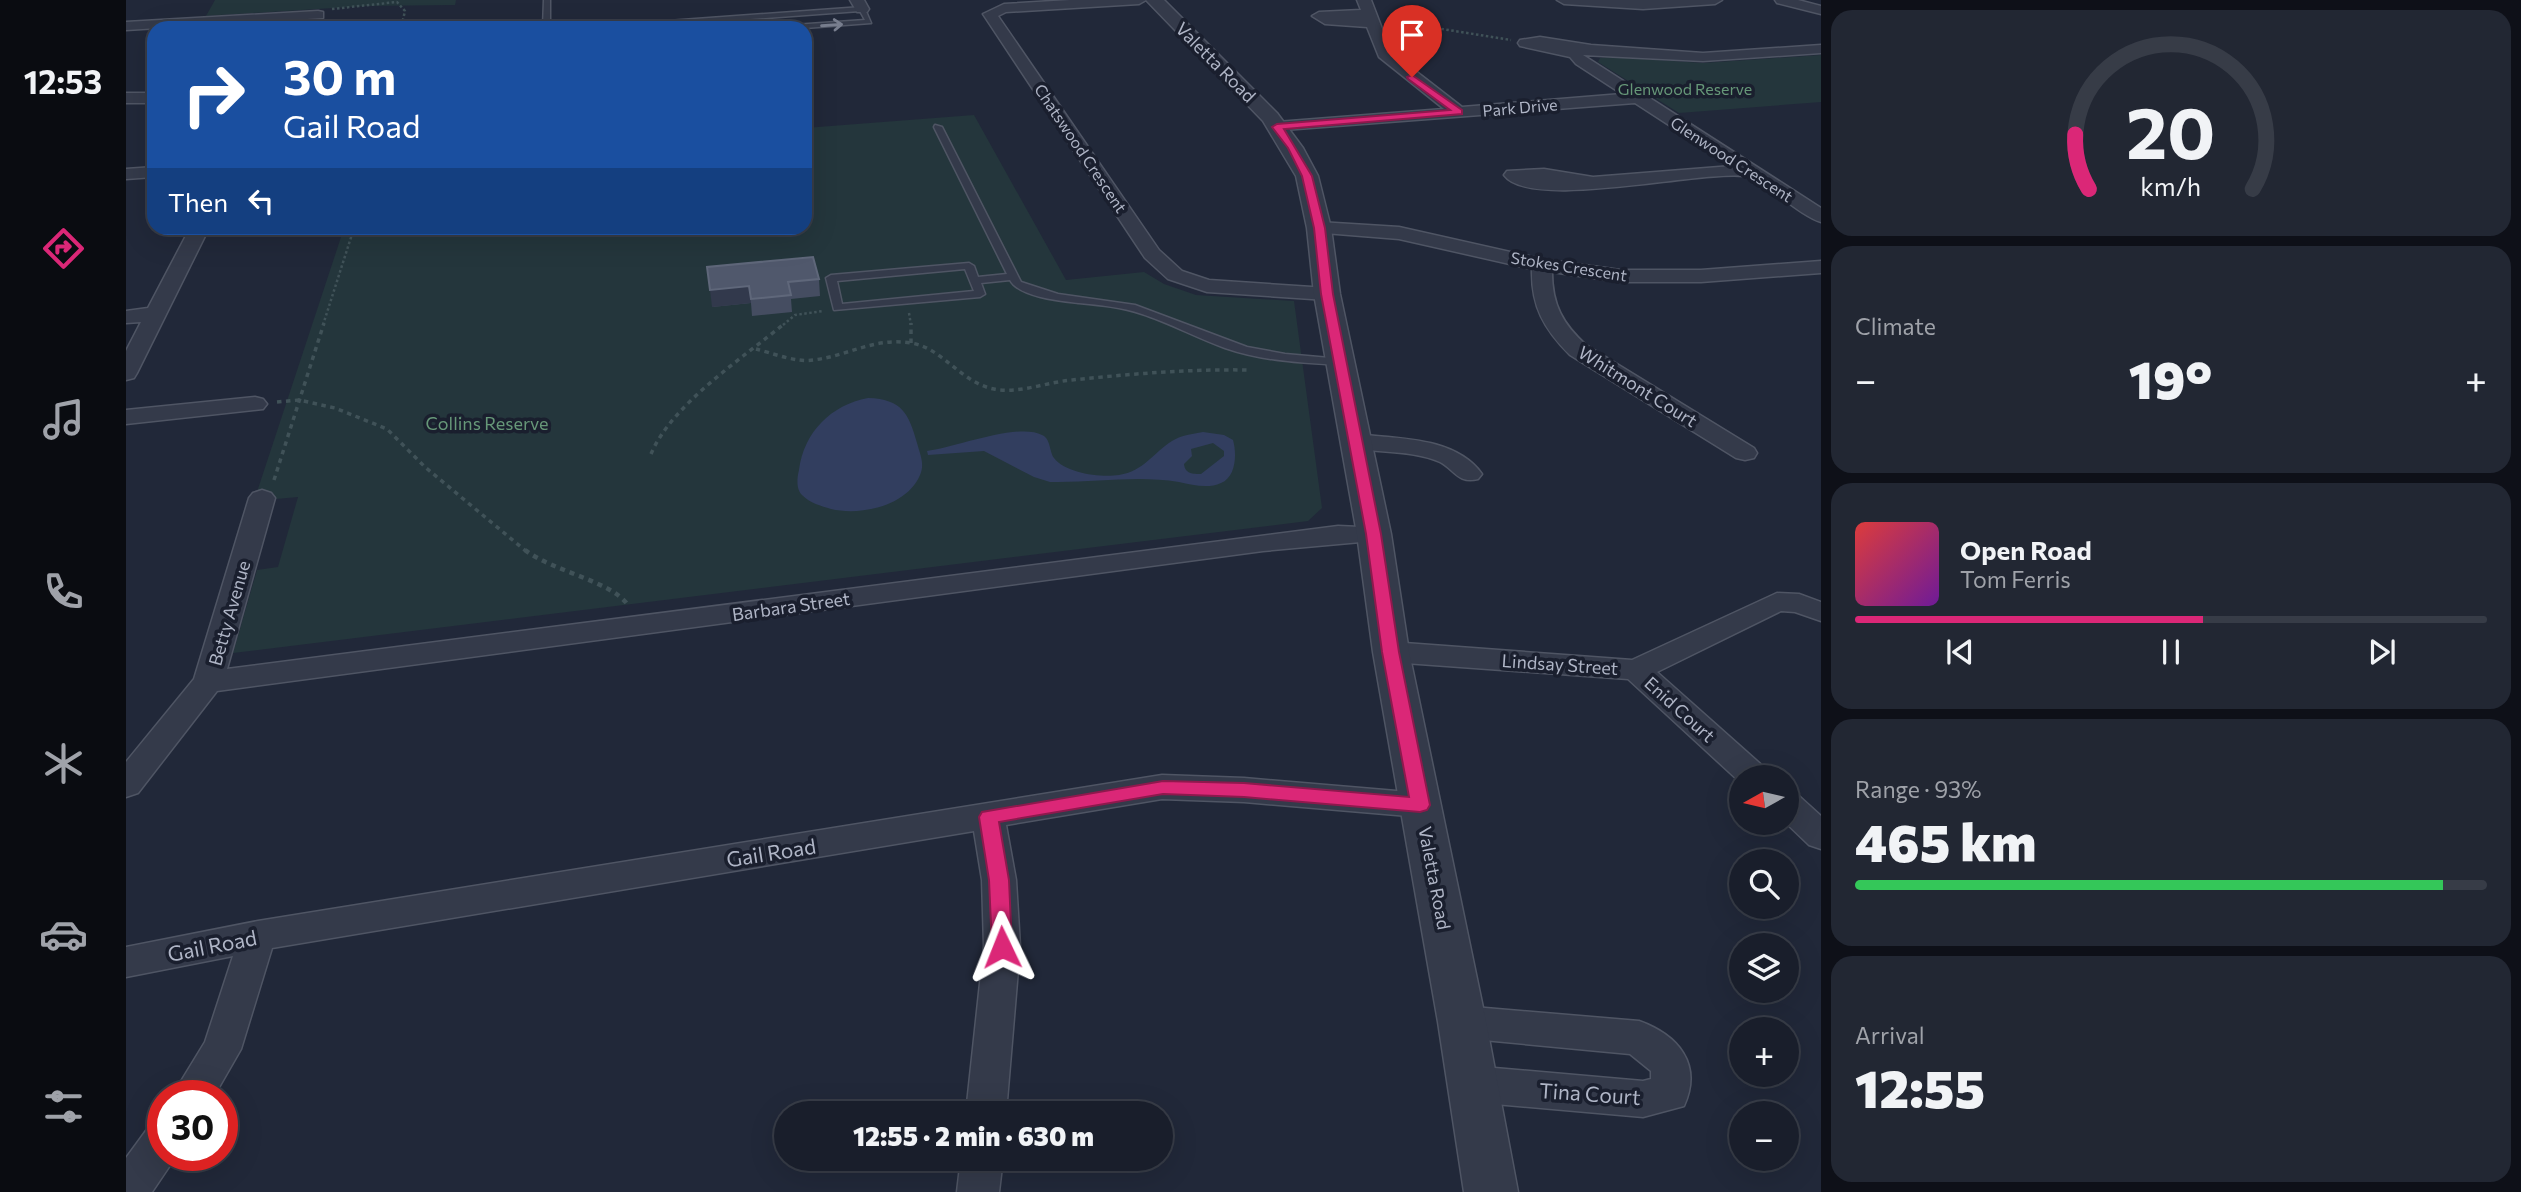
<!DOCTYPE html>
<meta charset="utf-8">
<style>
body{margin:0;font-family:Commissioner,sans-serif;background:#222733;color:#f1f3f6;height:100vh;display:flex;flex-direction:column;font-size:26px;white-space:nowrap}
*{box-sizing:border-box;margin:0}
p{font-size:23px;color:#9fa2a9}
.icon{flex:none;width:38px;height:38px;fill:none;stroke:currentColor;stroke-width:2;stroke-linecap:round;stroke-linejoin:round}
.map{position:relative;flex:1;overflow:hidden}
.details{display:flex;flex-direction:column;gap:10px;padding:10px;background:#0e1018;width:700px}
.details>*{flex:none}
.top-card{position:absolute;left:21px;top:21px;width:665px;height:214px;border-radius:21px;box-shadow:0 7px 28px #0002,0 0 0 2px #373c47;background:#1a4fa0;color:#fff;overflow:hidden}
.needle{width:46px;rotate:262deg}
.fabs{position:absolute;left:1603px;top:765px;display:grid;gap:14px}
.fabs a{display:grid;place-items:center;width:70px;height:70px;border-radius:50%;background:#191e2b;box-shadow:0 7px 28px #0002,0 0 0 2px #373c47;font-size:35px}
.speed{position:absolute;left:21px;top:1080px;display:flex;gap:14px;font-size:35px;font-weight:700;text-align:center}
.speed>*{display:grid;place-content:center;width:91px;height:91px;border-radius:50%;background:#191e2b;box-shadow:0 7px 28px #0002,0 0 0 2px #373c47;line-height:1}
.speed .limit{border:10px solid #d22;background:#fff;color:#111}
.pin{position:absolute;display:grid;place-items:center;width:60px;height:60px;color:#fff;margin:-72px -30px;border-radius:50% 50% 50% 0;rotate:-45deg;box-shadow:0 0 7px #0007}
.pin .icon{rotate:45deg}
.me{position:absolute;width:77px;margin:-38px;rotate:358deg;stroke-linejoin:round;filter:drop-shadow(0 0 5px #0008)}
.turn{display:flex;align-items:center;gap:24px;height:147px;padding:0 21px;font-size:32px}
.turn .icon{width:91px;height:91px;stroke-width:2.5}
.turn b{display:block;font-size:49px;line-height:60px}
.then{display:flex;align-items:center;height:66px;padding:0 21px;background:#0003;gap:14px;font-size:26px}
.big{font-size:52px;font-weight:800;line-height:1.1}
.details .tile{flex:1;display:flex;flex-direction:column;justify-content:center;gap:10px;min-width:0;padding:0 24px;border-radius:21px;background:#222733}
.details .dial{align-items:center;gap:0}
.dial svg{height:182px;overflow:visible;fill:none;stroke:#373c47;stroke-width:7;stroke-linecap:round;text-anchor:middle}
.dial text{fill:#f1f3f6;stroke:none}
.song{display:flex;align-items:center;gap:21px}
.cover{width:84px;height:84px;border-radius:10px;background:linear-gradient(135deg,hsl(0 70% 55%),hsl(280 70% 35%))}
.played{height:7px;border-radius:4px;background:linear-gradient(90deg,#db2777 55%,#373c47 55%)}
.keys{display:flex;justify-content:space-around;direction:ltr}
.heat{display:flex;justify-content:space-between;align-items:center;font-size:38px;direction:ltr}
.charge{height:10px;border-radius:5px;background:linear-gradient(90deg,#34c759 93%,#373c47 0)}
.trip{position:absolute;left:648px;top:1101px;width:399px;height:70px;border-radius:35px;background:#191e2b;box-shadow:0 7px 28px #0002,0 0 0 2px #373c47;font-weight:800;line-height:70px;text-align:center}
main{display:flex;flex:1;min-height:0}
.tabs{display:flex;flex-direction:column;width:126px;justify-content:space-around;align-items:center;background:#0a0c11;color:#9fa2a9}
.tabs .icon{width:49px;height:49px}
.tabs .selected{color:#db2777}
.tabs b{font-size:32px;color:#f1f3f6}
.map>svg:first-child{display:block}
.green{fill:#24363c}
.water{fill:#323e5f;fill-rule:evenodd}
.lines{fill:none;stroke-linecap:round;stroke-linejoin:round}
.service-casing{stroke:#4f5564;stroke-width:3}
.minor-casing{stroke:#4f5564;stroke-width:3}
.tertiary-casing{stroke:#4f5564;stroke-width:3}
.path-far2{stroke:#405258;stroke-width:2.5;stroke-dasharray:2.5 2.5;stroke-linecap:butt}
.path-far1{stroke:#405258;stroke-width:3.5;stroke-dasharray:4.5 4.5;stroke-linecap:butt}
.path{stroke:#405258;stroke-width:4.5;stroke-dasharray:5 5;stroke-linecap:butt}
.service{fill:#343a4a;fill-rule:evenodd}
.minor{fill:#343a4a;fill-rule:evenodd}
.tertiary{fill:#343a4a;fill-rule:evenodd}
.wall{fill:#454d61}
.shaded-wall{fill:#32394c}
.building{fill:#50586c;stroke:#5f677a;stroke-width:2}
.oneway{stroke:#787e8e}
.route{fill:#db2777;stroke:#8e194d;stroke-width:2}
.labels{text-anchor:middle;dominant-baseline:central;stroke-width:7;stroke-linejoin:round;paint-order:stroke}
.far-park-label{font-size:16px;fill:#669778;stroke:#1a1f2e}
.far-street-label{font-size:16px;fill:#afb5c6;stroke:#1a1f2e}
.street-label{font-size:18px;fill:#afb5c6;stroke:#1a1f2e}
.park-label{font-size:18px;fill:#669778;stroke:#1a1f2e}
.near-street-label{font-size:21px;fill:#afb5c6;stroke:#1a1f2e}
</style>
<main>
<nav class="tabs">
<b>12:53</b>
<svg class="icon selected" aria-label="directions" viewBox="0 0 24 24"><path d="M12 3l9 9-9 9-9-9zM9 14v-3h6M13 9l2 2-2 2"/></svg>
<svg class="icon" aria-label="music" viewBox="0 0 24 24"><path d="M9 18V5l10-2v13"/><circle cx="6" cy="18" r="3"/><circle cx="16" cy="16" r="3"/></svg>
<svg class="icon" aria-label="phone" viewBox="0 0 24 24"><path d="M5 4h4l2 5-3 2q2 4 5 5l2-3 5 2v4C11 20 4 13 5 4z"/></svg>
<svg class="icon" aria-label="climate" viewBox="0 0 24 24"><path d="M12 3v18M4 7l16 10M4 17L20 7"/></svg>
<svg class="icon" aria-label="car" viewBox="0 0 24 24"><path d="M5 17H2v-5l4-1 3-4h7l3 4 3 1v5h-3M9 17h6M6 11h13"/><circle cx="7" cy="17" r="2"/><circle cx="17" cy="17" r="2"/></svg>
<svg class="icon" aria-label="filters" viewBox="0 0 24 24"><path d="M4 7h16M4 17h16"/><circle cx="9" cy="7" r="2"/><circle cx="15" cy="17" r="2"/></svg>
</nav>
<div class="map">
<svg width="1695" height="1192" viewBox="0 0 1695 1192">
<rect width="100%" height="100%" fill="#212839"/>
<g class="green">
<path d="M89,0h241l-1,5 -90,1 -159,10z"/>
<path d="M1695,55v47l-142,11 -81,-51 2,-4 12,-1 91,6z"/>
<path d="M848,115l92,165 78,-8 20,12 32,11 98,6 28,207 -14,13 -1075,132 24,-83 21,-3 20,-70 -44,4 90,-273h461v-100z"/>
</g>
<g class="water">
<path d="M742,398c34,1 41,16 49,45 3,11 8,21 3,32 -13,31 -59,41 -89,34 -10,-3 -21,-6 -29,-14 -6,-6 -5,-17 -3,-25 5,-38 32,-65 69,-72z"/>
<path d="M1077,432l21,3 9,5c4,14 3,37 -12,43 -13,6 -28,2 -42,-1 -43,-7 -86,1 -129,0l-16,-5 -50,-26 -56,4 -1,-4c27,-3 92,-29 115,-16 9,4 7,16 12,23 11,15 47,20 65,17 25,-4 34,-22 53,-34 10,-6 20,-7 31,-9zM1087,443l11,8v5l-23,18c-8,0 -16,0 -17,-10l8,-8 -1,-7z"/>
</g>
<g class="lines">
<g class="service-casing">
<g id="service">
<path d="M418,0h6v23l45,-1 5,6 -57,-1z"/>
<path d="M736,7l3,2 6,14 -66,5h-29l4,-2 85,-6 -5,-9 -192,14 -4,-2 4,-2z"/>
<path d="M809,125l7,2 79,155 37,12 77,11 112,42 38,7 56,5 6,3 -6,3c-39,-2 -78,-4 -116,-17 -28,-10 -55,-25 -83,-34 -21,-7 -42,-9 -63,-11 -18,-2 -60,-6 -69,-23l-29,3 4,11 -5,3 -146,13 -8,-32 5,-3 138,-12 5,3 4,11 29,-3 -73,-147zM839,269l9,22 -132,13 -5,-23z"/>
</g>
</g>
<g class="minor-casing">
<g id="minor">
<path d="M724,0h14l5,9 -2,3h-10z"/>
<path d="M944,0h76l-7,4 -133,8 -8,4 161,234 23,21 27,9 118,8 7,2 3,4 -3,4 -7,2 -120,-8 -39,-13 -23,-21 -162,-244 21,-10z"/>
<path d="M1231,0h14l20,52 71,55 160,-13 -46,-30 -6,-7 -50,-11 -2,-3 2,-3 20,-3 51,8 112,8 118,-8v8l-118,8 -120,-6 238,153v14c-22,-6 -60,-45 -77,-46 -48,-5 -214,35 -240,-1l3,-4 37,-2 49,8 139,-11 -97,-63 -364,28 -2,-4 8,-5 167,-13 -65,-52 -12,-30 -42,-3 -13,-8 7,-4 42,-2z"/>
<path d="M1431,0h165l-7,4 -72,5 -79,-5z"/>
<path d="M1649,0h23l23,6v8l-44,-11z"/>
<path d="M192,11l5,1v6l-197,12v-8z"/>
<rect x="0" y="93" width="28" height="10"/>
<path d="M28,167v10l-28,2v-10z"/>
<path d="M1193,222l80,5 143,32 78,11h81l120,-9v12l-120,9h-81l-68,-10c0,33 11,52 34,73l168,103 3,5 -3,5 -9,2 -9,-2 -166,-103c-26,-26 -39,-49 -38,-86l-133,-30 -87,-7 -3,-4z"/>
<path d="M64,228h19l-72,145 -3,5 -8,2v-29l15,-29 -15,1v-12l22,-3z"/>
<path d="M129,397l8,2 4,5 -4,5 -137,15v-14z"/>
<path d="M1229,434c41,5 100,2 127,40l-4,5c-20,5 -23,-9 -38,-17 -29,-13 -64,-8 -94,-16l-3,-5 3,-5z"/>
<path d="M136,490l9,3 4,5 -48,171 1111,-143 45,2 4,6 -4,6 -120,11 -1046,140 -79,102 -12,4v-35l68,-83 55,-181 4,-5z"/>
<path d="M1651,593l22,1 22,8v19l-26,-9 -14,-1 -124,61 109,97 5,8h-30v6l-113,-104 -237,-17 -10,-3 -5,-7 5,-7 10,-3 241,18z"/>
<path d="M1036,775l82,3 176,15 12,3 5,9 -5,9 -12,3 -176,-15 -82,-3 -156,26 10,55 4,66 -14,167h-40l18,-167 -2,-66 -8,-49 -702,117 -31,101 -27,47h-42l33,-54 28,-86 -107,21v-30l132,-26z"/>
<path d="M1661,793l12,3 22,20v33l-12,-4 -24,-23z"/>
<path d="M1336,1006l177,15c39,14 64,43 45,85l-41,11 -171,-15 -14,-5 -6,-13 6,-13 14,-5 171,15 8,-2v-8l-21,-17 -168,-16 -14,-4 -5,-12 5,-12z"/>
<path d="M37,1122v33h14l-25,37h-26v-34l22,-30z"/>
<path d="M835,1158h42l-4,34h-42z"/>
</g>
</g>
<g class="tertiary-casing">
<path id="tertiary" d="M1020,0h18l113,113 26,35 15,28 13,52 9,66 51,240 18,118 77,370 32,170h-54l-26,-170 -65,-370 -16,-118 -43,-240 -7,-66 -11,-52 -33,-55z"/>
</g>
<g class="path-far2">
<path d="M206,9l65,-7 8,9 -4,17"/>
<path d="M1266,21l119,19"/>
<path d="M783,313l2,12"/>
<path d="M197,325l31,-97"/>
<path d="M657,325l12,-10 28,-4"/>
</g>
<g class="path-far1">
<path d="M785,343v-20"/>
<path d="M630,349c16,4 41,14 57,11 35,-4 61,-23 98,-17 32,5 50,40 83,46 25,5 53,-7 78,-9 58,-6 117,-11 175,-10"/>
<path d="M151,402l22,-2 36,8 52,21 38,38 102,85"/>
<path d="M525,454c21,-50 92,-96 134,-131"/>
<path d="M148,480l50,-157"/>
</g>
<path class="path" d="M399,550c27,21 86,31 103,55"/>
<use href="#service" class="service"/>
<use href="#minor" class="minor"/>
<use href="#tertiary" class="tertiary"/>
</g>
<path class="wall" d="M687,257l6,22 1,17 -29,3 1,13 -40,4 -1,-13 -39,4z"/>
<path class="shaded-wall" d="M623,286l2,17 -39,4 -2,-17z"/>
<path class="building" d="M687,257l6,22 -31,3 3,13 -40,4 -2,-13 -39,4 -3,-23z"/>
<defs><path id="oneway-shaft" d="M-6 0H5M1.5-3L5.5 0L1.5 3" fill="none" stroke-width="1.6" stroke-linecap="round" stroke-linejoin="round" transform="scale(1.75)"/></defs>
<use class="oneway" href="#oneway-shaft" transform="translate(706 25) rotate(-4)"/>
<path class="route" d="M1286,75l50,35v4l-178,15 28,47 13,52 8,66 48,240 18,118 31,153 -3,5 -7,2 -176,-15 -81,-3 -164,28 10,58 3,67 -3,6 -7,2 -7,-2 -3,-6 -3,-67 -10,-63 3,-5 181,-31 81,2 165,14 -27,-145 -16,-118 -45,-240 -7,-66 -12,-52 -14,-28 -16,-21 5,-3 173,-14 -42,-31 -1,-2z"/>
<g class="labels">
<g class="far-park-label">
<text x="1559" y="88">Glenwood Reserve</text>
</g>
<g class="far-street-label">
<text transform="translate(1394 107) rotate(-5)">Park Drive</text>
<text transform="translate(955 148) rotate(56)">Chatswood Crescent</text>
<text transform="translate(1606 159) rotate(33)">Glenwood Crescent</text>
<text transform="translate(1443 266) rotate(9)">Stokes Crescent</text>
</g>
<g class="street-label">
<text transform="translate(1090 62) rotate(45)">Valetta Road</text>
<text transform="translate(1512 386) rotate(32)">Whitmont Court</text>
<text transform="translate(665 606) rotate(-8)">Barbara Street</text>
<text transform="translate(103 613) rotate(-74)">Betty Avenue</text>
<text transform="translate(1434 664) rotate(4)">Lindsay Street</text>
<text transform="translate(1554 709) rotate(42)">Enid Court</text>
<text transform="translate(1309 878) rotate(79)">Valetta Road</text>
</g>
<g class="park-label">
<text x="361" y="423">Collins Reserve</text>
</g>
<g class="near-street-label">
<text transform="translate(645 852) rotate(-9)">Gail Road</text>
<text transform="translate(86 945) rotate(-11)">Gail Road</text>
<text transform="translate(1464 1093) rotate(4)">Tina Court</text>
</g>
</g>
</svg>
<div class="fabs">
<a><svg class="needle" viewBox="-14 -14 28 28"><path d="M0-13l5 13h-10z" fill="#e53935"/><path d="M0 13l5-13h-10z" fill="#9fa2a9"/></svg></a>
<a><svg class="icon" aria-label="search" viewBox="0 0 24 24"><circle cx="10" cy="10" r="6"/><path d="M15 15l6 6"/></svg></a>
<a><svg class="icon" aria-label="layers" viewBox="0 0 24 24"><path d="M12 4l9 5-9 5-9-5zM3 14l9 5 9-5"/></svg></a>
<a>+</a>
<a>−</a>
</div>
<div class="speed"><div class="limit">30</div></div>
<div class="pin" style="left:1286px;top:77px;background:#d93025"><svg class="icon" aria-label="arrive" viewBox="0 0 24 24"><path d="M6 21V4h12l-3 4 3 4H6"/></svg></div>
<svg class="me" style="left:876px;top:947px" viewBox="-20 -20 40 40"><path d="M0-17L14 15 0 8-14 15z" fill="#db2777" stroke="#fff" stroke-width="4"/></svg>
<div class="trip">12:55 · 2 min · 630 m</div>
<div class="top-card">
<div class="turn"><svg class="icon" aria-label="right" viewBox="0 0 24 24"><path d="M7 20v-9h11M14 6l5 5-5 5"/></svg><div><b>30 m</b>Gail Road</div></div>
<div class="then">Then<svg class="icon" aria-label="left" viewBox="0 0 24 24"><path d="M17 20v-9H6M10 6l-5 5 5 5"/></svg></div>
</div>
</div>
<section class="details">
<div class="tile dial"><svg viewBox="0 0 100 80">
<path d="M14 69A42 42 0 1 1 86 69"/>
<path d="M14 69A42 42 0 0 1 8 45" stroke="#db2777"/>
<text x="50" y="56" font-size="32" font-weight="700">20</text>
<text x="50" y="72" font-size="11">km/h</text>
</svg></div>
<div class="tile"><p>Climate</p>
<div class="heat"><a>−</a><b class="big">19°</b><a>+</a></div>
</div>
<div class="tile">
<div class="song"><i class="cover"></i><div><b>Open Road</b><p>Tom Ferris</p></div></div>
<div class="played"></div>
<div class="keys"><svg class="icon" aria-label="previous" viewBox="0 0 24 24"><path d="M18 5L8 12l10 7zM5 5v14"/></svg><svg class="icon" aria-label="pause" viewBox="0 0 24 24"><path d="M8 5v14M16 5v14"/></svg><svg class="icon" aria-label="next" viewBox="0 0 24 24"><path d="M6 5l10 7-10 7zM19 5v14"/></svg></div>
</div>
<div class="tile"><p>Range · 93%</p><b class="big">465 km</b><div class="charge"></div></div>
<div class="tile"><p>Arrival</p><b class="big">12:55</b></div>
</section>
</main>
